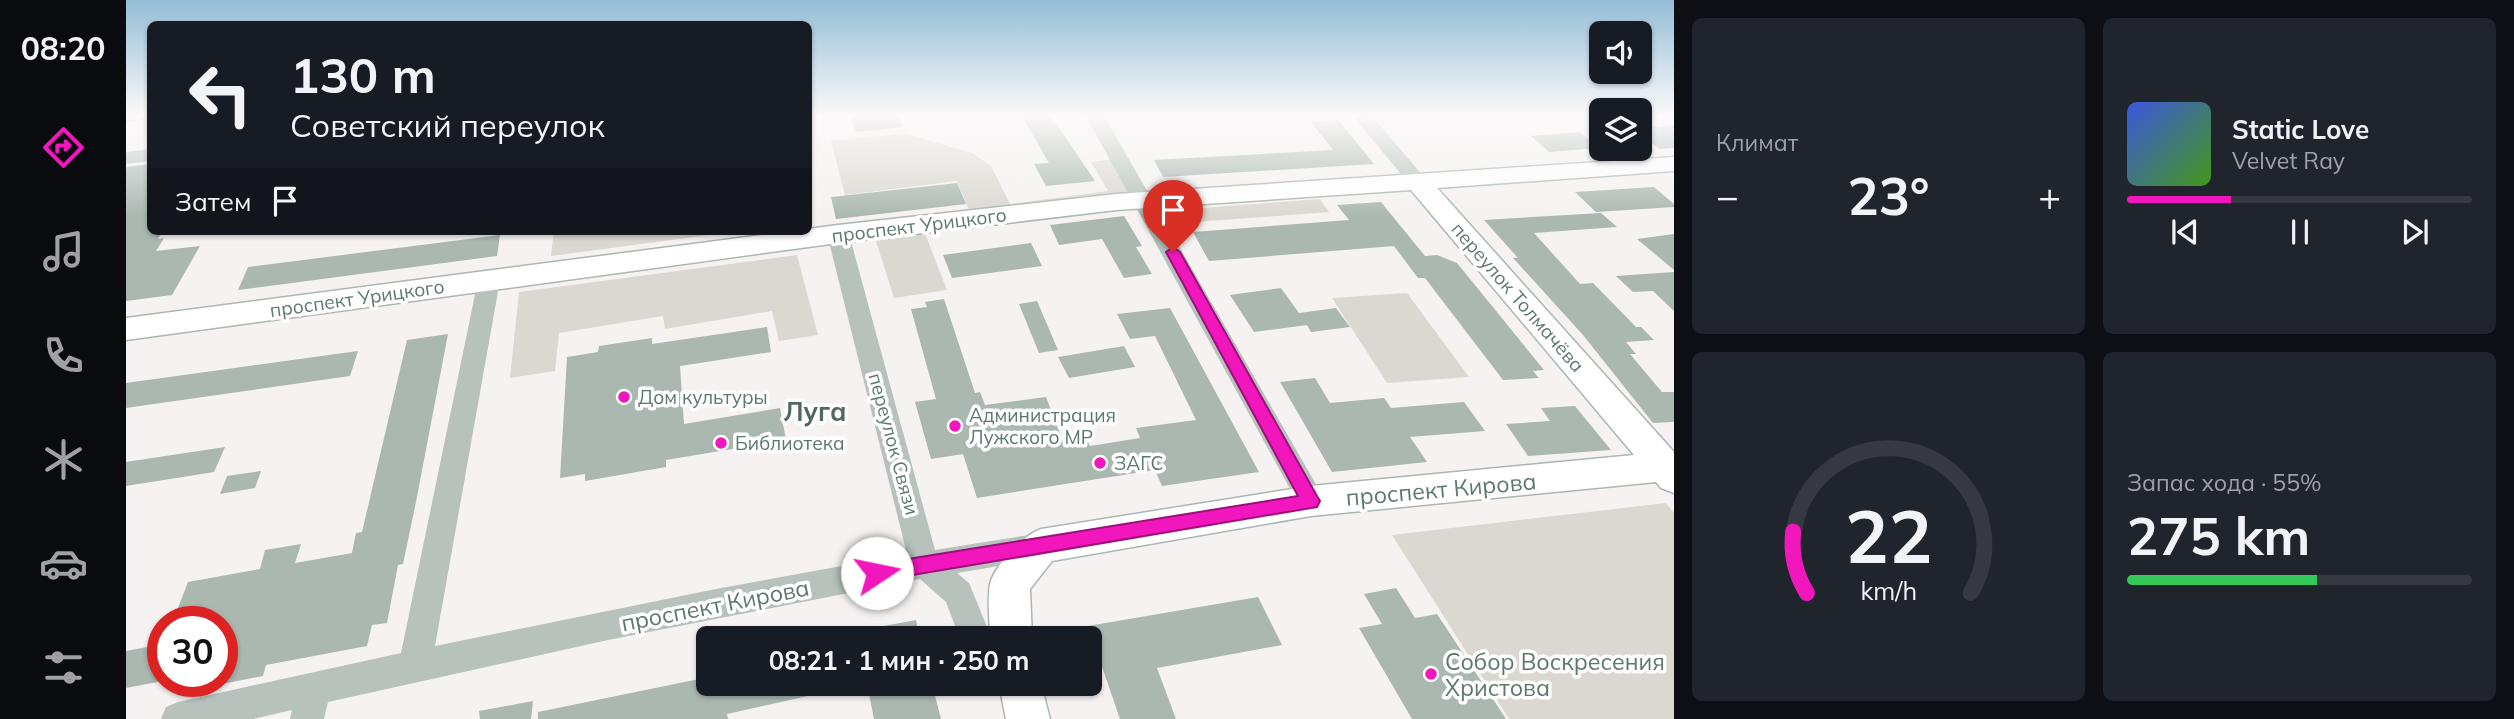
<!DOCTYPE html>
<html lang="ru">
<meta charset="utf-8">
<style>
body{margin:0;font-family:Mulish,sans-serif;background:#20242c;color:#f1f3f6;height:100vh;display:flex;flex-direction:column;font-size:26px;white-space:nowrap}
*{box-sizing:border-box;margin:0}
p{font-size:23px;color:#9ea1a6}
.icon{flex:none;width:38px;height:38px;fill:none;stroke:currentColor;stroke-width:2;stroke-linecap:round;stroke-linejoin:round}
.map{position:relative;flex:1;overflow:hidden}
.details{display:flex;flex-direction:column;gap:18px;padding:18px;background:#0d0f14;width:840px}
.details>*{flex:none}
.top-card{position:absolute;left:21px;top:21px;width:665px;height:214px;border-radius:10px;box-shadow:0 2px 5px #0004;background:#171b24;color:#f1f3f6;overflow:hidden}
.controls{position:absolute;left:1463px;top:21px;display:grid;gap:14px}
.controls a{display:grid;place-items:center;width:63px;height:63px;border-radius:10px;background:#171b24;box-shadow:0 2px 5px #0004;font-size:35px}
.speed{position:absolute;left:21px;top:606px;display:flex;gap:14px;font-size:35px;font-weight:700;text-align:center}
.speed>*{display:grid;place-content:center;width:91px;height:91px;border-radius:50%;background:#171b24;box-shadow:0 2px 5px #0004;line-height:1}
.speed .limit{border:10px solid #d22;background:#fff;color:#111}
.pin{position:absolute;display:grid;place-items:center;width:60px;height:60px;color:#fff;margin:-72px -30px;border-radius:50% 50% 50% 0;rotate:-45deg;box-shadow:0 0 7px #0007}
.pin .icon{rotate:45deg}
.me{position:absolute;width:77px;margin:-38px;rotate:79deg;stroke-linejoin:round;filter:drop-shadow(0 0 5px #0008)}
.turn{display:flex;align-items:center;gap:24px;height:147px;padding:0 28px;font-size:32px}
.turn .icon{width:91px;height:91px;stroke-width:2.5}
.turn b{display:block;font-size:49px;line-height:60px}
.then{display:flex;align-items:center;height:66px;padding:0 28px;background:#0003;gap:14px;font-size:26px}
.big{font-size:52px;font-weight:700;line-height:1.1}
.details .widget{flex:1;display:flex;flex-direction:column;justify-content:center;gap:10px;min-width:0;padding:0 24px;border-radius:10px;background:#20242c}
.details .dial{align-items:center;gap:0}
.dial svg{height:182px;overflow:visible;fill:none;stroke:#363941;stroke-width:7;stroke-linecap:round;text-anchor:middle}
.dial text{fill:#f1f3f6;stroke:none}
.song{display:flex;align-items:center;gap:21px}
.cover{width:84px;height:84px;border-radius:10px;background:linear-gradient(135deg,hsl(230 70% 55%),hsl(100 70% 35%))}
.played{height:7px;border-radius:4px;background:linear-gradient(90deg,#f117bc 30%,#363941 30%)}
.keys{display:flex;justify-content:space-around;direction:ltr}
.heat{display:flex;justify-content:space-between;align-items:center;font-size:38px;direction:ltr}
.charge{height:10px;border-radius:5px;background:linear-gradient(90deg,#34c759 55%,#363941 0)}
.details .tiles{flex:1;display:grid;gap:18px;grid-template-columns:repeat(2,1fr)}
.trip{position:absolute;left:570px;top:626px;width:406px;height:70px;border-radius:10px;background:#171b24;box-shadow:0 2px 5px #0004;font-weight:700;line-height:70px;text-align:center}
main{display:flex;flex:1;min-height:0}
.dock{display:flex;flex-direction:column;width:126px;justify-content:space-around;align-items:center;background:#090b0e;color:#9ea1a6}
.dock .icon{width:49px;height:49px}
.dock .active{color:#f117bc}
.dock b{font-size:32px;color:#f1f3f6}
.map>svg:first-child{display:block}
.green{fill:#dbd8d1}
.building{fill:#aab8b0}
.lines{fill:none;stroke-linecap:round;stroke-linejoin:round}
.major-casing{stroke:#abb7b0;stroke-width:3}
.minor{fill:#b7c2bc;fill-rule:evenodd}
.major{fill:#fff;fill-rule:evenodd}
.rail{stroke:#97a89f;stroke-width:4.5;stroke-dasharray:9 4.5;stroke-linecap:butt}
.route{fill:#f117bc;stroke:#9d0f7a;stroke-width:2}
.poi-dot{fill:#f117bc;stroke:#fff;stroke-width:2.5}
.labels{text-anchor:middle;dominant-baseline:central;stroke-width:7;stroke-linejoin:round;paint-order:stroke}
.street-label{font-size:19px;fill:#5b7a69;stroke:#fff}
.poi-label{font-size:19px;fill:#5b7a69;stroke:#fff;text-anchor:start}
.near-street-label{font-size:23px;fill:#5b7a69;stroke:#fff}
.near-poi-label{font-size:23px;fill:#5b7a69;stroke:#fff;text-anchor:start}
.district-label{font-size:26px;font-weight:bold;fill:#516a5c;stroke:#fff}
</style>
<main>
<nav class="dock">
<b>08:20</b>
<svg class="icon active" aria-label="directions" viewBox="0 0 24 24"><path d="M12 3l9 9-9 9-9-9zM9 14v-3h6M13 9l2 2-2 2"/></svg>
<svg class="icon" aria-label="music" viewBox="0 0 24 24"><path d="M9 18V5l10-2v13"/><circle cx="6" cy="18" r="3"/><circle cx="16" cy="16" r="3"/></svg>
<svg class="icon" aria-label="phone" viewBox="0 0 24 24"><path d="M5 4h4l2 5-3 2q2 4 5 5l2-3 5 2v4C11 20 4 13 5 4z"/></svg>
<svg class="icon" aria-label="climate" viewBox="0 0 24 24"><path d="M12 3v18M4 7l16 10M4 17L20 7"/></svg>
<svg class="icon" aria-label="car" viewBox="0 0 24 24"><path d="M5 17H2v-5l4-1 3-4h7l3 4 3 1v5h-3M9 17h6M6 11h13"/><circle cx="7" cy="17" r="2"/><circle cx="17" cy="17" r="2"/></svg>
<svg class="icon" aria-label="filters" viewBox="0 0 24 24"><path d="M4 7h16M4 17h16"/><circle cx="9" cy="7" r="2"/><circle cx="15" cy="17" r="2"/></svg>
</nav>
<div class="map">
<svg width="1548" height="719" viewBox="0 0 1548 719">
<rect width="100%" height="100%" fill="#f6f2f2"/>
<g class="green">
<path d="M780,134l66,19 19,13 19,38 98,-13 -17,-29 21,-3 24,40 -303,37 -3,-10 139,-16 -12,-29 -112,14 -14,-54z"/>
<path d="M1194,199l9,13 -147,11 -7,-13z"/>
<path d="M428,231h185l-188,25z"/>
<path d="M798,231l23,59 -53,8 -19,-60z"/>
<path d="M671,255l21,80 -39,6 -7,-30 -107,18 -2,-13 -104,17 -4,38 -45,7 9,-86z"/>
<path d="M1281,293l62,84 -82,6 -55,-85z"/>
<path d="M1540,503l8,10v206h-165l-117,-184z"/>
</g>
<g class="building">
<path d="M725,116h49l1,11 -45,5z"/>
<path d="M896,116h29l44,65 -49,5 -12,-22 15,-1z"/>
<path d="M1212,120l36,44 -211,13 -9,-17 179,-10 -22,-28z"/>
<path d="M1548,126v22l-15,1 -19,-16v-5z"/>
<path d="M1454,132l19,16 -50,4 -18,-16z"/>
<path d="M24,164v67h13l-5,8 6,-1 -8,13 44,-5 -28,49 -46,6v-134z"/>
<path d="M831,183l9,21 -130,15 -5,-22z"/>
<path d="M1528,187l20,17v3l-78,5 -21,-20z"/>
<path d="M1255,202l44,54 12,-1 20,8 87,107 -11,1 6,7 -36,2 -78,-102h-7l-24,-32 -185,15 -16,-29 156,-12 -12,-15z"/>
<path d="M1475,213l16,14 -83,6 46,51 13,-1 43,44h5l13,13 -28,2 10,12h-6l32,38h12v30l-21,1 -70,-88 -70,-77h5l-34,-38z"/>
<path d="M998,216l18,30 -6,1 16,27 -28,4 -22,-39 -43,6 -9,-20z"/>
<path d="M1548,234v36l-37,-31z"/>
<path d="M374,235l-3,21 -259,34 10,-23z"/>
<path d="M905,243l11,23 -90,12 -9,-23z"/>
<path d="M1548,272v39l-21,-20 -20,1 -17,-16z"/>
<path d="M1155,288l18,25 37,-5 14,19 -39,5 -4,-7 -53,7 -24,-37z"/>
<path d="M818,299l31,94 5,-1 5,13 61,-8 18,47 23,-4 3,6 50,-8 -4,-10 60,-8 -41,-84 -25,3 -13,-25 53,-6 89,164 -97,14 -7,-16 -178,28 -14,-44 -32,5 -16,-57 21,-3 -25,-90 16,-2 -2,-5z"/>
<path d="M911,301l21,49 -19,3 -20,-49z"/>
<path d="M641,327l4,25 -91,14 4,58 96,-16 6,32 -120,20v7l-81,14v-7l-25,4 7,-121 31,-5 1,-6 53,-8v6z"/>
<path d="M322,334l-32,168 -13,62 -5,1 -11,58 -15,2 -5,21 -101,19 -3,11 -41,8v-63h-49l15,-39 72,-13 5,-19 36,-6 -6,19 57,-10 4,-20 6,-1 45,-192z"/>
<path d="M998,346l11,21 -66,11 -11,-21z"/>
<path d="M232,351l-8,25 -224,32v-25z"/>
<path d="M1189,378l15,25 54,-5 7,10 73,-6 21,29 -75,6 17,25 -95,10 -52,-90z"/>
<path d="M1449,406l36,44 -83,6 -22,-32 44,-3 -9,-13z"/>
<path d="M99,447l-11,25 -88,14v-24z"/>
<path d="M135,471l-6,17 -35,6 7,-18z"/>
<path d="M1270,588l19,30 22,-4 69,105h-94l-53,-91 23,-4 -18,-30z"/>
<path d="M1132,597l24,48 -125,23 19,51h-56l-32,-93z"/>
<path d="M790,620l4,19h-62l-1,-8z"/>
<path d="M37,644v37l-37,7v-37z"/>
<path d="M583,677v7h121v7l-103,23 1,5h-190v-7z"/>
<path d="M741,684h65l9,35h-67z"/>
<path d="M407,701l-2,18h-51l-1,-8z"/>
</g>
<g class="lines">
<g class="major-casing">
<g id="major">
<path d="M1548,157v14l-237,17 237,264v41l-13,-5 -5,-6 -345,34 -259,45 -22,28 2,50h-42c0,-17 -3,-39 0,-55 4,-18 34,-49 51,-55l270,-43 323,-31 -223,-265 -295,20 -278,33 -712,97v-22l712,-93 278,-31z"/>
<path d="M873,684h42l9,35h-44z"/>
</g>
</g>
<g class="minor">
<path d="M960,116h18l217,377 4,8 -4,8 -10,4 -10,-4z"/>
<path d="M1227,116h19l52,61 3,4 -3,4h-14z"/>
<path d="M24,149v12l-24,3v-12z"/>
<path d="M712,227l7,2 4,5 86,316 106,-17 10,4 5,9 -5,9 -10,4 -84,14 12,10 23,56h-32l-14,-37 -26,-23 -312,61 -280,62 -4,17h-34l2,-9 -39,9h-92l5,-12 12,-5 223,-49 77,-373 3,-5 8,-2 8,2 3,5 -65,366 281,-57 191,-35 -80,-320 4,-5z"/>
</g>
<use href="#major" class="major"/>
<path class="rail" d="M0,120l24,-2"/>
</g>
<linearGradient id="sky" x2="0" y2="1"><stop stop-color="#94bdd6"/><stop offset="0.53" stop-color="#fbf9f9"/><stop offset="1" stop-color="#fbf9f9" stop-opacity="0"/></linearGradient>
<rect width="1548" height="217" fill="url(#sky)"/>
<path class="route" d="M1047,247l7,5 137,244 3,5 -3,6 -440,74 -7,-2 -3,-6 3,-7 7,-2 421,-68 -132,-244z"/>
<g class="poi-dot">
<circle cx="498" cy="397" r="7"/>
<circle cx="829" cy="426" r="7"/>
<circle cx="595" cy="443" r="7"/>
<circle cx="974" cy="463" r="7"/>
<circle cx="1305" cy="674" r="7"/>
</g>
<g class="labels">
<g class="street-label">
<text transform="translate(793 225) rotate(-7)">проспект Урицкого</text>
<text transform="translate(1392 297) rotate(49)">переулок Толмачёва</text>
<text transform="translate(231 298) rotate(-8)">проспект Урицкого</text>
<text transform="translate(768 444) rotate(75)">переулок Связи</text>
</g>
<g class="poi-label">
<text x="512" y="397">Дом культуры</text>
<text x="843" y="415">Администрация<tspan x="843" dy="22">Лужского МР</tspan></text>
<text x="609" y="443">Библиотека</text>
<text x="988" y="463">ЗАГС</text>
</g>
<g class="near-street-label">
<text transform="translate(1315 489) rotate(-5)">проспект Кирова</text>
<text transform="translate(589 605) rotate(-11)">проспект Кирова</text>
</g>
<g class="near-poi-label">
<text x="1319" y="661">Собор Воскресения<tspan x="1319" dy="26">Христова</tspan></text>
</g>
<g class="district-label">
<text x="689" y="411">Луга</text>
</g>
</g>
</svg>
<div class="controls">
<a><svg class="icon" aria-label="sound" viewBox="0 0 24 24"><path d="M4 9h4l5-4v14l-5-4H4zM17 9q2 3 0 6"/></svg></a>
<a><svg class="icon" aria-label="layers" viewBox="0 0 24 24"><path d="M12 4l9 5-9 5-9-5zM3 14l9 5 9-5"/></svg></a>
</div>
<div class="speed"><div class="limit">30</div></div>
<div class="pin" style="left:1047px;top:252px;background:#d93025"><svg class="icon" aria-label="arrive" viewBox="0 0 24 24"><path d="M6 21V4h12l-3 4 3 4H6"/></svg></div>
<svg class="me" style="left:751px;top:573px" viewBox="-20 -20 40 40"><circle r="19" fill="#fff"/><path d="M0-13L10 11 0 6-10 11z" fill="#f117bc"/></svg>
<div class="trip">08:21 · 1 мин · 250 m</div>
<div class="top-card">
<div class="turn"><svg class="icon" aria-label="left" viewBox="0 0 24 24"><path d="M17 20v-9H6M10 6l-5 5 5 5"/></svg><div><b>130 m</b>Советский переулок</div></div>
<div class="then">Затем<svg class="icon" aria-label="arrive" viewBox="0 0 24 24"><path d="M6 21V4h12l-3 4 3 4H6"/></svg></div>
</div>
</div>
<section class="details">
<div class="tiles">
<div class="widget"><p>Климат</p>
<div class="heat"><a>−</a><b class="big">23°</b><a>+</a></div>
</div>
<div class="widget">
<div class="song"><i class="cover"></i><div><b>Static Love</b><p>Velvet Ray</p></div></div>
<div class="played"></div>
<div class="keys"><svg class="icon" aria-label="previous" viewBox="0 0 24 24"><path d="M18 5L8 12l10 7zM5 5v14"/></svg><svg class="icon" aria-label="pause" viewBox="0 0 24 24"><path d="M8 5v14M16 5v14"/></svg><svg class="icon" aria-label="next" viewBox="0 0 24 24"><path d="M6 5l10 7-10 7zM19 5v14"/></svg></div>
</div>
<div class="widget dial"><svg viewBox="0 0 100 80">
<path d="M14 69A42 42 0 1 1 86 69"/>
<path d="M14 69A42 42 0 0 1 8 42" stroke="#f117bc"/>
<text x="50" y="56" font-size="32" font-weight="700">22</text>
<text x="50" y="72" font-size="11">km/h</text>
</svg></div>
<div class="widget"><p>Запас хода · 55%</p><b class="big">275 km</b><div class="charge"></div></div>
</div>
</section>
</main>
